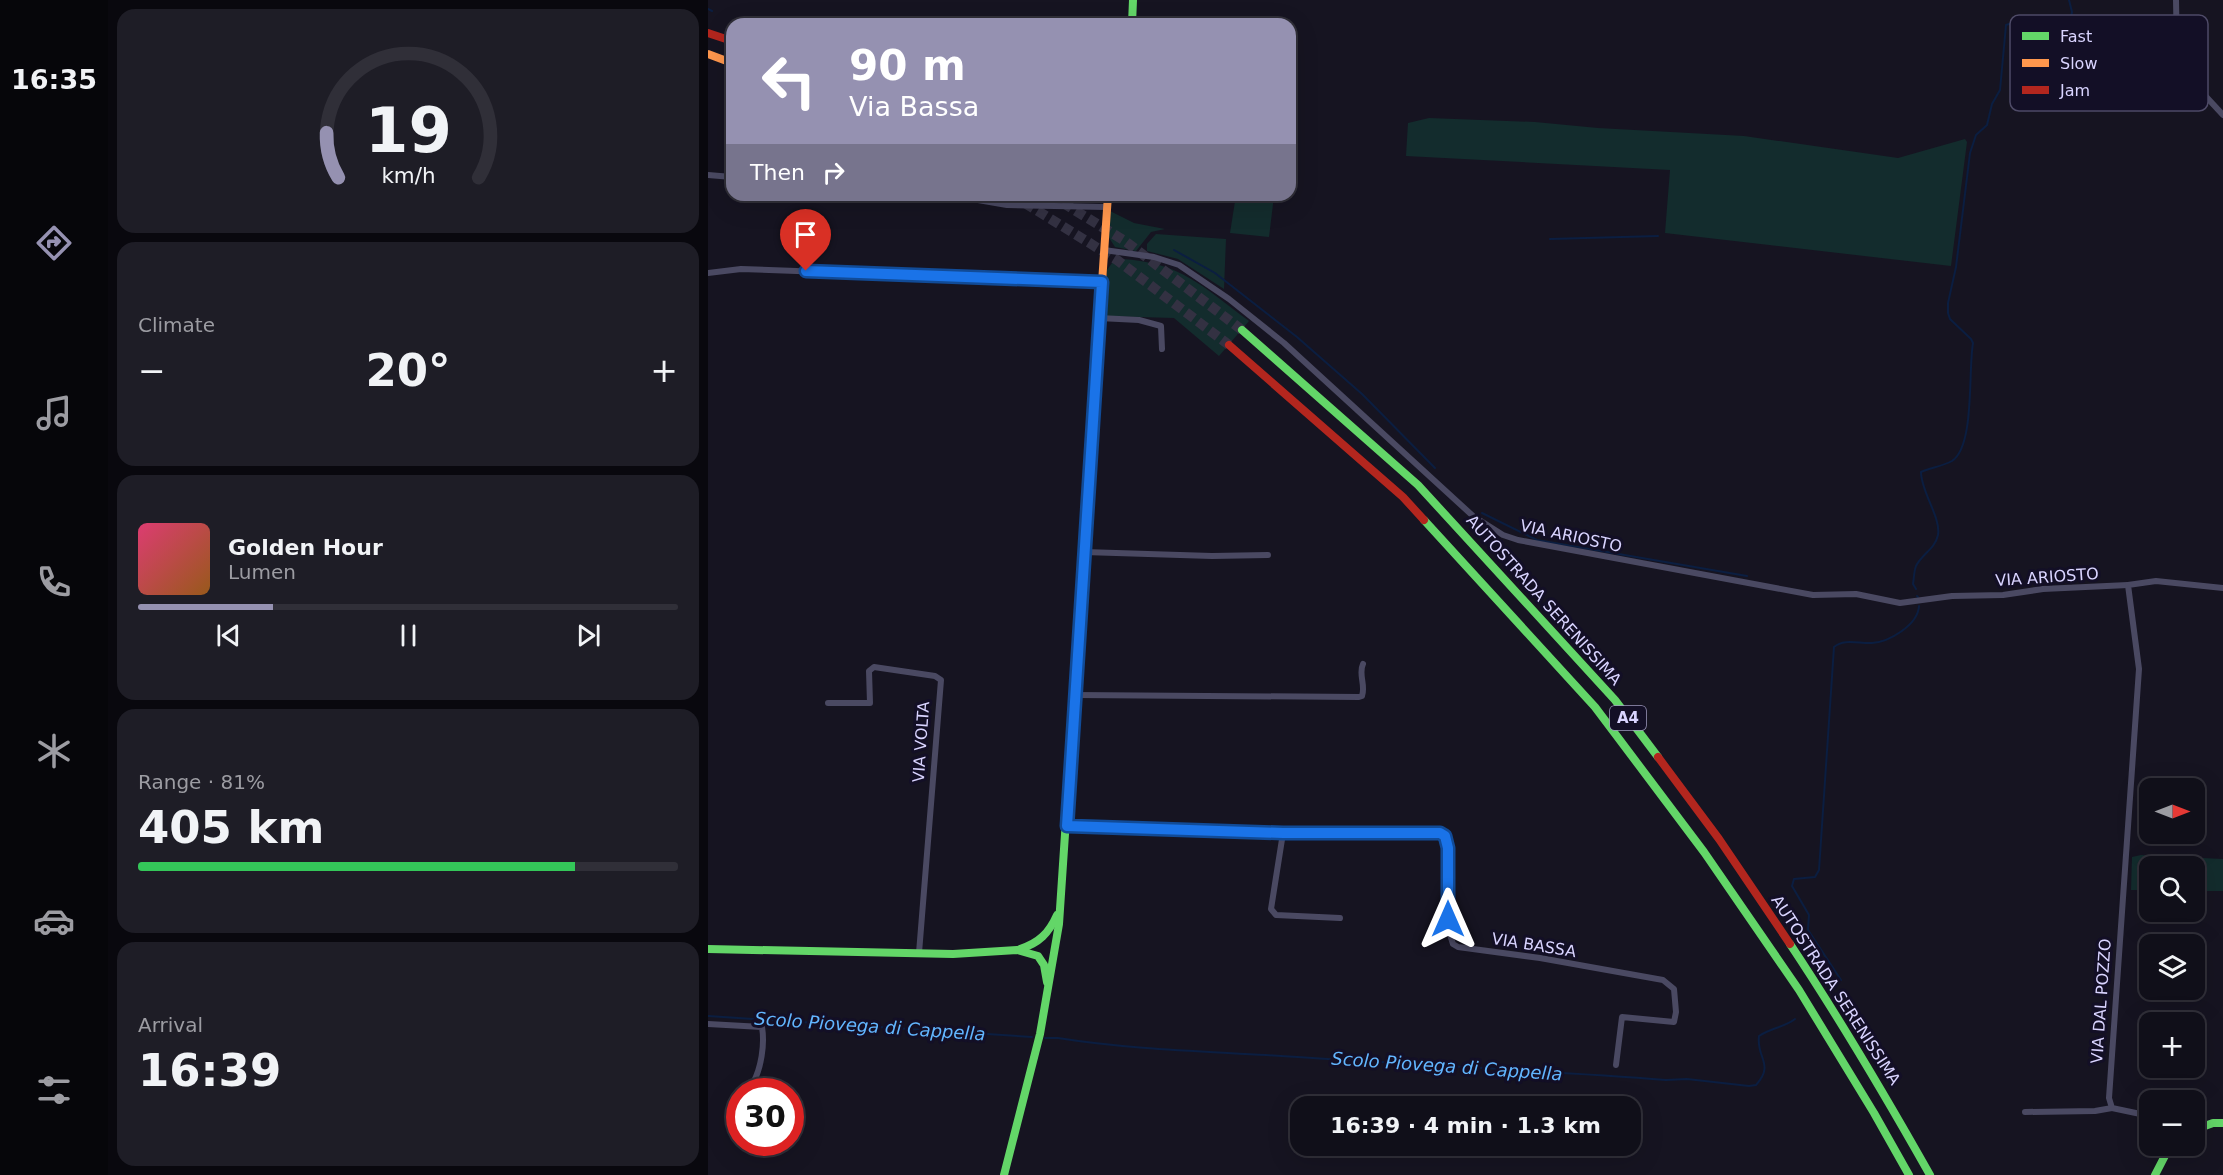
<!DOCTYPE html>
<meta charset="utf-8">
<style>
body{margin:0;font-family:"DejaVu Sans",sans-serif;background:#1e1d26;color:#f1f3f6;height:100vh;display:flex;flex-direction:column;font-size:22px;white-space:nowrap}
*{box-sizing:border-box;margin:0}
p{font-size:20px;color:#9c9ca2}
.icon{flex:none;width:33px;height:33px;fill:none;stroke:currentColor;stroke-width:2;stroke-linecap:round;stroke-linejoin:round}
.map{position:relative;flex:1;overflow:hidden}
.side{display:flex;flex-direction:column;gap:9px;padding:9px;background:#09080e;width:600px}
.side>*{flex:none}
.banner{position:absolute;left:18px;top:18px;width:570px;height:183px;border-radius:18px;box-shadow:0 6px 24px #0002,0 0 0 2px #302f38;background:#9591b1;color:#fff;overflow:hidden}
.needle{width:39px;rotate:90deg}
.buttons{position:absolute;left:1431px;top:778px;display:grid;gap:12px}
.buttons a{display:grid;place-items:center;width:66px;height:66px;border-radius:12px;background:#100f19;box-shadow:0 6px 24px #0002,0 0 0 2px #302f38;font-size:30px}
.speed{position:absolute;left:18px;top:1078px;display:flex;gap:12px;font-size:30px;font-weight:700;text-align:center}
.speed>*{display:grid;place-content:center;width:78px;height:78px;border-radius:50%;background:#100f19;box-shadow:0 6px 24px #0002,0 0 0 2px #302f38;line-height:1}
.speed .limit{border:9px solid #d22;background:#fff;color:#111}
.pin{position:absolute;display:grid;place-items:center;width:51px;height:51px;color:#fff;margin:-62px -26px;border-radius:50% 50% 50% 0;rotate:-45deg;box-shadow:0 0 6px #0007}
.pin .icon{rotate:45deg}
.me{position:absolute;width:66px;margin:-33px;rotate:0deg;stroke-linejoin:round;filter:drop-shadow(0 0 4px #0008)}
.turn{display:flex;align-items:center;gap:21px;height:126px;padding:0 24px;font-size:27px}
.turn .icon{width:78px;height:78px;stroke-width:2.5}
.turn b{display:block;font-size:42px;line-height:51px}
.then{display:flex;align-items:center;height:57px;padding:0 24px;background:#0003;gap:12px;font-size:22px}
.big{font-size:45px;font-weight:700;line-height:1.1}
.side .tile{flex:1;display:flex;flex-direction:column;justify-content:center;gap:9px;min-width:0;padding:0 21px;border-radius:18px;background:#1e1d26}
.side .dial{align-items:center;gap:0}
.dial svg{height:156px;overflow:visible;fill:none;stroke:#302f38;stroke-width:7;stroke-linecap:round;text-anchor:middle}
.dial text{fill:#f1f3f6;stroke:none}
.song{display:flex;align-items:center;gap:18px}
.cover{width:72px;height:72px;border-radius:9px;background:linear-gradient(135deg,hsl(340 70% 55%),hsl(30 70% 35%))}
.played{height:6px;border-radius:3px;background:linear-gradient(90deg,#9591b1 25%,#302f38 25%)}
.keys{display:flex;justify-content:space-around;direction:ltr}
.heat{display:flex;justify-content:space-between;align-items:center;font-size:33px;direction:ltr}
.charge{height:9px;border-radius:4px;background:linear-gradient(90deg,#34c759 81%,#302f38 0)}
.trip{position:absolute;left:582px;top:1096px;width:351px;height:60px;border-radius:18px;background:#100f19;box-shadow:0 6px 24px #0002,0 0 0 2px #302f38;font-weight:700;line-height:60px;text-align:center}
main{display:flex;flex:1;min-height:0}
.tabs{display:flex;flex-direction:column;width:108px;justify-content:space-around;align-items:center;background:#06060a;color:#9c9ca2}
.tabs .icon{width:42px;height:42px}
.tabs .current{color:#9591b1}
.tabs b{font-size:27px;color:#f1f3f6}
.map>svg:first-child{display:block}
.green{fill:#132c2d}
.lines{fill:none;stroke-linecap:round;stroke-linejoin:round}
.stream{stroke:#0b1e41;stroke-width:2}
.highway-tunnel{stroke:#333142;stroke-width:10;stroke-dasharray:10 5;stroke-linecap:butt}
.street{stroke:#4a4962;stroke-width:6}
.fast{stroke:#63d668;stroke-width:8}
.slow{stroke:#ff974d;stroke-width:8}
.jam{stroke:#b3261e;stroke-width:8}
.route-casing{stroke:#114b97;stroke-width:15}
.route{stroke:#1a73e8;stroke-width:10}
.labels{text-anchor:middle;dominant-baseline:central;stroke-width:6;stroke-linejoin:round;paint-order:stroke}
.shield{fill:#130f26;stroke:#9e99be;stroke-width:1.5}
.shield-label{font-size:15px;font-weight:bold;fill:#d9d4ff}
.street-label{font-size:16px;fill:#d9d4ff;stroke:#130f26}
.water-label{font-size:18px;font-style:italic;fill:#62b6ff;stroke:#130f26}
.key{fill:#130f26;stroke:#4e4a67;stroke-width:1.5}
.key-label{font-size:16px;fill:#d9d4ff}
</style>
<main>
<nav class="tabs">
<b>16:35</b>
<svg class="icon current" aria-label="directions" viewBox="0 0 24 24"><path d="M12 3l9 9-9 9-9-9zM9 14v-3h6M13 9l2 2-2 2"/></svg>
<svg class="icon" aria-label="music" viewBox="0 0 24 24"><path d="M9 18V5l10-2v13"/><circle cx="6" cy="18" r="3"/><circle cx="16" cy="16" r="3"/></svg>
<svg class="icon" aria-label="phone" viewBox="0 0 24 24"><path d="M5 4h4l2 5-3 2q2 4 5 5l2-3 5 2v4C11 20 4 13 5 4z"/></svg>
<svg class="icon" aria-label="climate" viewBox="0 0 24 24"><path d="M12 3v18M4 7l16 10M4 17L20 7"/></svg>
<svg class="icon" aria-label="car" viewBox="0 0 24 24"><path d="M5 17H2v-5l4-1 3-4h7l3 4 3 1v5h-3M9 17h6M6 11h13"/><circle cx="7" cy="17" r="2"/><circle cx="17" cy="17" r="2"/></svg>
<svg class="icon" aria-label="filters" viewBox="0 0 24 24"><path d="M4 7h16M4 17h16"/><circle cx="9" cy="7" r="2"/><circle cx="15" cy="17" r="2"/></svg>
</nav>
<section class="side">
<div class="tile dial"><svg viewBox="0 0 100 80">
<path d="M14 69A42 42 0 1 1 86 69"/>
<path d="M14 69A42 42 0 0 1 8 46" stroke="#9591b1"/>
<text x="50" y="56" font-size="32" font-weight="700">19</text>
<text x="50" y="72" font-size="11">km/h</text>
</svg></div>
<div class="tile"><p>Climate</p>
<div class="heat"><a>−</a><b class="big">20°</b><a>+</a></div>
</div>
<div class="tile">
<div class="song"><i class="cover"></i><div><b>Golden Hour</b><p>Lumen</p></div></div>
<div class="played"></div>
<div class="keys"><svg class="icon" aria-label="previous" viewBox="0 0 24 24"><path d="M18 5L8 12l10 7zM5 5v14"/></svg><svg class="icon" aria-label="pause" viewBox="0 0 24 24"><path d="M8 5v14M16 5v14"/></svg><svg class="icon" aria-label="next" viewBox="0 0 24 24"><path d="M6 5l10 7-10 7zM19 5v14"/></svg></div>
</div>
<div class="tile"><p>Range · 81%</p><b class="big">405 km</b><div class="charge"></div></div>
<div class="tile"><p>Arrival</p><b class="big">16:39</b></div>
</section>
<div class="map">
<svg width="1515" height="1175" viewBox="0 0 1515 1175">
<rect width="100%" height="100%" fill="#161421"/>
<g class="green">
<path d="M721,118l106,4 63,6 146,8 154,22 67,-19 2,3 -16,124 -286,-33 5,-63 -264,-14 2,-33z"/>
<path d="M528,195l38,1 -5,41 -39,-4z"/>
<path d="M402,211l24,12 31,6 -14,3 -15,19 -21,-4 -7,-11z"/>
<path d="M448,234l70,5 -2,50 -46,-30 -31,-8v-7z"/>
<path d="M413,259c60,3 82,28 128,62l-30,35 -45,-38 -70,-2 3,-46 5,-7z"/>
<path d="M1433,855l82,4v32h-28l-1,-24h-44l-1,23h-18l1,-33z"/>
</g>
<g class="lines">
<g class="stream">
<path d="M0,9l4,2"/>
<path d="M842,239l108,-3"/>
<path d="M466,250l41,23 82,64 65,57 73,74"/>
<path d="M774,513l55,27 210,36"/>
<path d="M1208,589l-3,-5c1,-6 1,-13 3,-18 6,-12 19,-17 22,-31 3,-18 -17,-43 -17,-63 9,-4 22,-6 31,-11 23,-15 16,-90 21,-118l-2,-4 -21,-20 -2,-6v-10l8,-36 14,-114 6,-18 11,-10 5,-21 8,-14 6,-65c20,-9 39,4 65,-8l1,-5 -3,-12"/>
<path d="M1209,596l1,1"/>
<path d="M1133,980l-33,-50 1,-15 -17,-29 2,-7 21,-2 4,-7 15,-223c10,-9 26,-3 38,-4 17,-1 46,-18 47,-37"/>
<path d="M0,1016l324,21"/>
<path d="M337,1038h13c69,11 139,13 208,17 134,9 267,15 400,25l21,-1 62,7 7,-1c19,-21 0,-27 3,-49 12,-8 26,-9 36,-17"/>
</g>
<g class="highway-tunnel">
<path d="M304,195l105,65 112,85"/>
<path d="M342,195l75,46 117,89"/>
</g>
<g class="street">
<path d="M1468,0l1,54 9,21 37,40"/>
<path d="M0,175l24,2"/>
<path d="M161,195l62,5h47l29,5 99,2"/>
<path d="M396,250l50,7 25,8 50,34 55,44 189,173 30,19 15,5 295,55 43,-1 44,9 52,-7 51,-1 40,-6 85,-4"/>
<path d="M0,273l33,-4 361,13"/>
<path d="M391,318l40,2 22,6 1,23"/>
<path d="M376,552l128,4 56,-1"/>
<path d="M367,695l284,2 3,-1c4,-11 -4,-22 1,-32"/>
<path d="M120,703h42l-1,-32 5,-4 61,9 6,4 -22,273"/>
<path d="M359,826l216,7h157l5,3 3,12v80l5,16 5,3 82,11 123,22 11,9 2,23 -2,10 -52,-5 -6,48"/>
<path d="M575,833l-12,76 5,6 64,3"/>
<path d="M0,1024l54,3c3,18 -1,41 -9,56"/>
<path d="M1317,1112l70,-1 17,-3"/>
<path d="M1442,1116l-38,-8 -3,-10 30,-429 -11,-84 28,-4 67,7"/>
</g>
<g class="fast">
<path d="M424,24l1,-24"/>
<path d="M534,330l176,155 197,215 43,57"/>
<path d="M716,520l171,187 109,145 95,138 75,123 35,62"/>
<path d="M1082,944c50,75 96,153 140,231"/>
<path d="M0,949l245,5 64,-4 21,6 6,9 3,17"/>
<path d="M312,949c19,-6 29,-16 37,-34"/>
<path d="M1486,1130l19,-7h10"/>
<path d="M296,1175l36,-141 19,-110 35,-524"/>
<path d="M1447,1175l15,-29"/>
</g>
<g class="slow">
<path d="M0,54l24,9"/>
<path d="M386,400l14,-205"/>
</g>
<g class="jam">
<path d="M0,33l24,8"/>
<path d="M521,345l174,152 21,23"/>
<path d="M950,757l61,82 71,105"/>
</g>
</g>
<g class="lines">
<g class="route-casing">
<path id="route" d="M98,271l296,11 -35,544 216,7h157l5,3 3,12v71"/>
</g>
<use href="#route" class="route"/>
</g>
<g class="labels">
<rect class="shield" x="902" y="706" width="36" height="24" rx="4.5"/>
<g class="shield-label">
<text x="920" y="718">A4</text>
</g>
<g class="street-label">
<text transform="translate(863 536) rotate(12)">VIA ARIOSTO</text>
<text transform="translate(1339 577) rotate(-4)">VIA ARIOSTO</text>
<text transform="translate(836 600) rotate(48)">AUTOSTRADA SERENISSIMA</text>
<text transform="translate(213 742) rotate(-86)">VIA VOLTA</text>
<text transform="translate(826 945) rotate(9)">VIA BASSA</text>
<text transform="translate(1128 990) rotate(57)">AUTOSTRADA SERENISSIMA</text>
<text transform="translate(1393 1001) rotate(-86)">VIA DAL POZZO</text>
</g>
<g class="water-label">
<text transform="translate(162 1026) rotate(4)">Scolo Piovega di Cappella</text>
<text transform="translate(739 1066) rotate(4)">Scolo Piovega di Cappella</text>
</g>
</g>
<rect x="1302" y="15" width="198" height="96" rx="9" class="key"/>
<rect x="1314" y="32" width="27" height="8" fill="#63d668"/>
<rect x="1314" y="59" width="27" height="8" fill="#ff974d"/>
<rect x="1314" y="86" width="27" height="8" fill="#b3261e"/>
<g class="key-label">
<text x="1352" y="42">Fast</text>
<text x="1352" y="69">Slow</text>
<text x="1352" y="96">Jam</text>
</g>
</svg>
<div class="buttons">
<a><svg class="needle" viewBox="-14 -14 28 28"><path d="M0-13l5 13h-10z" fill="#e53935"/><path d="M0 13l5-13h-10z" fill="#9c9ca2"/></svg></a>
<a><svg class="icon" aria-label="search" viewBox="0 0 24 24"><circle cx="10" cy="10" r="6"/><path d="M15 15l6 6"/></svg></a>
<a><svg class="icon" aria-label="layers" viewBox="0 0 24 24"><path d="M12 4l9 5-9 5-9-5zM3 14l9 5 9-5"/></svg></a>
<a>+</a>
<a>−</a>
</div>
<div class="speed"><div class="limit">30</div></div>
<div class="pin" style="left:98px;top:271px;background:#d93025"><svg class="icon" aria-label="arrive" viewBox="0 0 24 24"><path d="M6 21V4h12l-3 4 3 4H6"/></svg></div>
<svg class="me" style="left:740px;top:919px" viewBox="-20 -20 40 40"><path d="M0-17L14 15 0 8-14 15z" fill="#1a73e8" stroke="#fff" stroke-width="4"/></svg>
<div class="trip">16:39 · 4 min · 1.3 km</div>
<div class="banner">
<div class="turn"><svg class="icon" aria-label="left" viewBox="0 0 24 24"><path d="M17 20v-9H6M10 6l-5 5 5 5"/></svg><div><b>90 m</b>Via Bassa</div></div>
<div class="then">Then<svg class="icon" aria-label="right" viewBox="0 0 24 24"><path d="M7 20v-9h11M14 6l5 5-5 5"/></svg></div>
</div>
</div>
</main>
